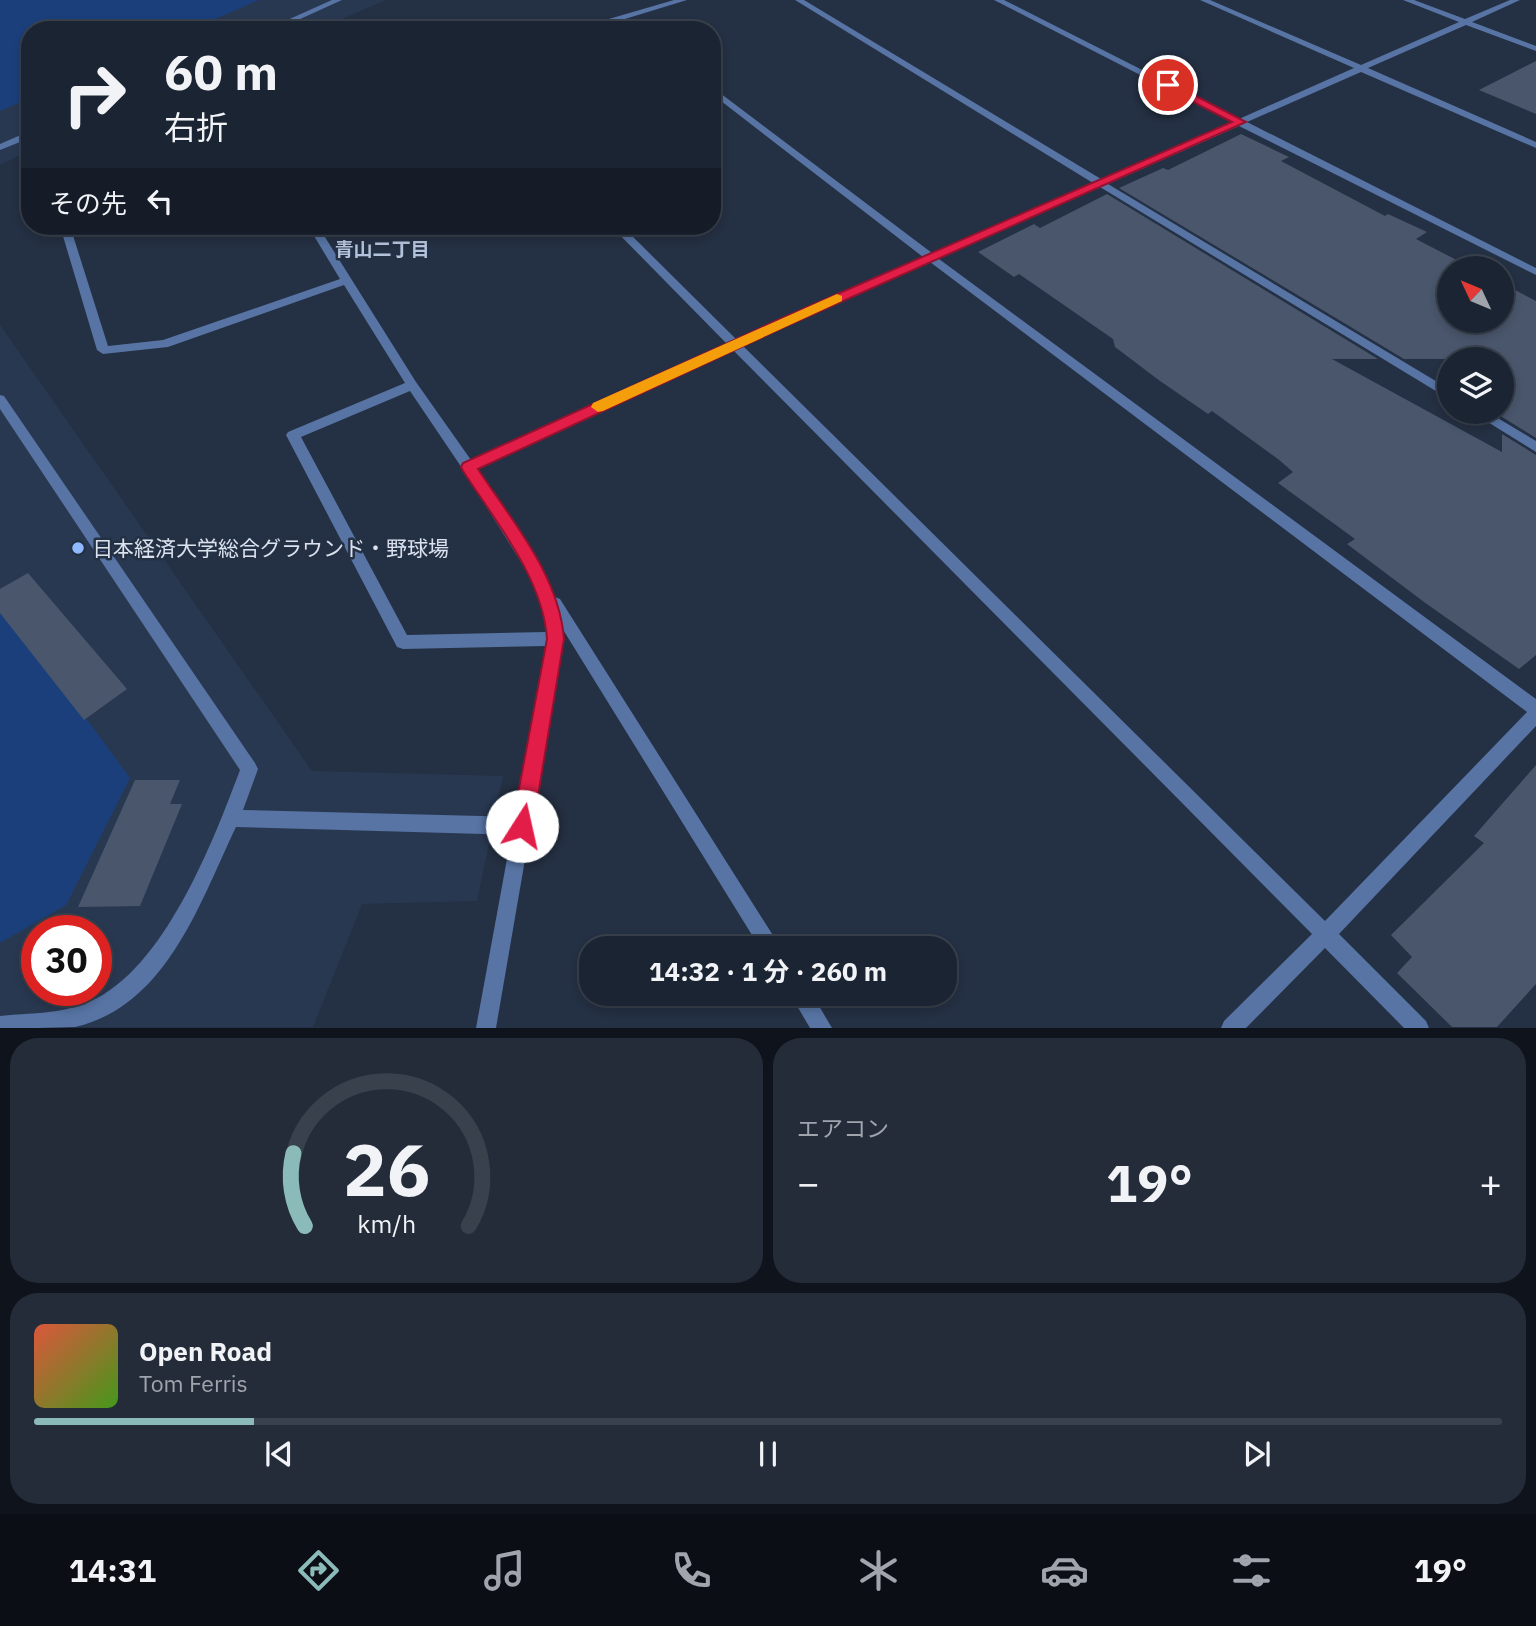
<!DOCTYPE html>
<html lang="ja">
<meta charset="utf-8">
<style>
body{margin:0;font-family:"IBM Plex Sans","Noto Sans JP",sans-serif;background:#242c3a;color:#f1f3f6;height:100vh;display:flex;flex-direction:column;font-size:26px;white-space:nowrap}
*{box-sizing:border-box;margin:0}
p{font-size:23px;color:#a0a4ac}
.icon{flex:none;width:38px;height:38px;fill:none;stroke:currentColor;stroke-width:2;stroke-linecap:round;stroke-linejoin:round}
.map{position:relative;height:1028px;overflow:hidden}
.details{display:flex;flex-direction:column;gap:10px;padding:10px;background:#0f141c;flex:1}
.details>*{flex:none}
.banner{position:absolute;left:21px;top:21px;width:700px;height:214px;border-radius:28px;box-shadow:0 4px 10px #0003,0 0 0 2px #39414d;background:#1b2432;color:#f1f3f6;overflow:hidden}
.needle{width:46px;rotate:314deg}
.buttons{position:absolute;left:1437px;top:256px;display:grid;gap:14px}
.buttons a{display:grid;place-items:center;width:77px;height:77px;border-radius:50%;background:#1b2432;box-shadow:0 4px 10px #0003,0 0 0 2px #39414d;font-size:35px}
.speed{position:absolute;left:21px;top:915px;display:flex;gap:14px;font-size:35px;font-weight:700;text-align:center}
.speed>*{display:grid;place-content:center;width:91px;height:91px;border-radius:50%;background:#1b2432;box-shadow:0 4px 10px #0003,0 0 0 2px #39414d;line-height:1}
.speed .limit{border:10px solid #d22;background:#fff;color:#111}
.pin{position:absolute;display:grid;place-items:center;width:60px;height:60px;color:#fff;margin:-30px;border:4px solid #fff;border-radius:50%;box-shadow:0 2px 7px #0007}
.me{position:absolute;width:77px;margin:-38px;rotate:10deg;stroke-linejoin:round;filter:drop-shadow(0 0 5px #0008)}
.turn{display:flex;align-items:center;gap:24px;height:147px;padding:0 28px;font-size:32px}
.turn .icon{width:91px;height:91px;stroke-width:2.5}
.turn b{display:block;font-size:49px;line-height:60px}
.then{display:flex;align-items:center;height:66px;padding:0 28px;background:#0003;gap:14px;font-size:26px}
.big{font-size:52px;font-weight:700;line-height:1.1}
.details .card{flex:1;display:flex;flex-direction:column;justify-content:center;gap:10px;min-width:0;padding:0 24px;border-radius:28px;background:#242c3a}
.details .dial{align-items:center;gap:0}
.dial svg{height:182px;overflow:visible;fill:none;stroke:#39414d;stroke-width:7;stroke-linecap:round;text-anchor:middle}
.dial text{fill:#f1f3f6;stroke:none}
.song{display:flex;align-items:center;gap:21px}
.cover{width:84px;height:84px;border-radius:10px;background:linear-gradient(135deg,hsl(10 70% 55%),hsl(100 70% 35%))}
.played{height:7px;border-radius:4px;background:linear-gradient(90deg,#8bbbb9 15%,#39414d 15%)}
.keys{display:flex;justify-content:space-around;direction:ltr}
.heat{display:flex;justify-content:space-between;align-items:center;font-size:38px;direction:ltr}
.details .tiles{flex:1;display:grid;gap:10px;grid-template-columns:1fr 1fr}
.card:last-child{grid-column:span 2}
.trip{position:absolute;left:579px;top:936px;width:378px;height:70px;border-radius:28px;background:#1b2432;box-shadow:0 4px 10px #0003,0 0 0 2px #39414d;font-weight:700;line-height:70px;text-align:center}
.dock{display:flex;height:112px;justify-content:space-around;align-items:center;background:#0b0e14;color:#a0a4ac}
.dock .icon{width:49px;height:49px}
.dock .current{color:#8bbbb9}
.dock b{font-size:32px;color:#f1f3f6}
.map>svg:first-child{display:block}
.built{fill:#293851;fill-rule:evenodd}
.green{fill:#1b3f7b}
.building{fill:#49566b}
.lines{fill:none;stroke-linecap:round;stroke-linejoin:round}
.service{fill:#5774a4;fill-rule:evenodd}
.minor{fill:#5774a4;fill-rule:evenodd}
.route{fill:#e11d48;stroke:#92132f;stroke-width:2}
.slow{fill:#f59e0b}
.poi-dot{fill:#8fb8fd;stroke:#243043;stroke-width:2.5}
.labels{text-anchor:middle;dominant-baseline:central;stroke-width:5;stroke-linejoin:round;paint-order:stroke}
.far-neighbourhood-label{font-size:19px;font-weight:bold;fill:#b4c3dc;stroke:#243043}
.poi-label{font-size:21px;fill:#dbe2ef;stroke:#243043;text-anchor:start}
</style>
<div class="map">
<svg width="1536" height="1028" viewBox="0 0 1536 1028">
<rect width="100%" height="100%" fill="#243043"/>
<g class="built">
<path d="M0,0h386l-70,30h-286v120l-30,15z"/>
<path d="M0,325l312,446 191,5 -26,125 -115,3 -49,123h-313zM37,931h59v59h-59z"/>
</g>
<g class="green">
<path d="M0,0h259l-69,30h-160v68l-30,13z"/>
<path d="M0,601l130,177 -64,127 -66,38z"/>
</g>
<g class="building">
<path d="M1536,61v53l-57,-24z"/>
<path d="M1241,134l48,23 -8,4 104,55 3,-2 39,18 -11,7 56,29h-23v52h53v-37l34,18v137l-34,-21v-58h-98l-285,-171 44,-20 5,2z"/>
<path d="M1107,194l271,165h-46l170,93v-18l34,21v200l-17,14 -95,-67 -77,-58 8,-5 -77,-56 15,-11 -15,-13 -66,-48 -4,3 -48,-33 -45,-34 -2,-8 -94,-65 -5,3 -36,-25 56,-28 6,4z"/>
<path d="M28,573l99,116 -43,31 -84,-107v-24z"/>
<path d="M1536,765v219l-39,43h-45l-55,-54 15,-16 -21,-22 93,-92 -10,-7z"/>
<path d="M135,780h45l-10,24h12l-42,102 -62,1z"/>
</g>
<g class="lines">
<g class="service">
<path d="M332,0h10l-66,30h-11z"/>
<path d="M30,131v7l-30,12v-6z"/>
<path d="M0,395l4,1 251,367 3,6 -15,41 279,7 6,3 3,6 -3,6 -6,3 -286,-8c-36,75 -69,179 -161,200 -23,1 -51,1 -75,1v-12c29,-3 62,-2 89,-14 75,-32 124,-160 151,-232l-240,-361z"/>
</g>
<g class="minor">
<path d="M674,0h13l-62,19 14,11h-9l-12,-9 -33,9h-14z"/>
<path d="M795,0h9l297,179 131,-57 -238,-122h10l235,119 115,-51 -154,-68h10l151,65 98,-43 -56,-22h11l51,19 45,-19h10l-48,22 64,24v5l-70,-26 -98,43 168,74v6l-175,-76 -114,50 289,146v7l-297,-149 -131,58 341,205v10l-349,-212 -161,72 597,440v27l-197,208 87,87 3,7h-25l-79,-80 -79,80h-25l3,-7 88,-87 -579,-584 -256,119 71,111 7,17 5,2 221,349h-21l-198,-320 1,11 -67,389h-20l70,-382 -143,3 -6,-2 -111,-212 2,-3 117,-49 -61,-98 -176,62 -65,7 -6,-4 -37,-124h10l38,120 55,-6 177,-61 -32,-53h10l98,156 55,78 256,-116 -116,-118h11l114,113 187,-82 -211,-163v-7l220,166 161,-70zM930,262l597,450 -202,209 -582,-575zM410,391l54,80 72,115 10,30 1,16 -140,3 -106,-198z"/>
<path d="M1470,411h16l50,30v11z"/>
<path d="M790,994h22l20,34h-22z"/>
</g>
</g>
<path class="route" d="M1164,83h7l75,39 -457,203 -311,144c34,52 81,106 86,170l-31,187 -3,7 -8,3 -7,-3 -3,-7 35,-187c-4,-61 -52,-118 -84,-168l-2,-4 2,-4 317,-144 452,-197 -68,-35z"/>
<path class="slow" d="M837,294l5,2v5l-239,110 -5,1 -7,-5 2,-4z"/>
<circle class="poi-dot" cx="78" cy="548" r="7"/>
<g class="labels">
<g class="far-neighbourhood-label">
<text x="382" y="249">青山二丁目</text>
</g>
<g class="poi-label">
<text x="92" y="548">日本経済大学総合グラウンド・野球場</text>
</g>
</g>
</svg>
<div class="buttons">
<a><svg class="needle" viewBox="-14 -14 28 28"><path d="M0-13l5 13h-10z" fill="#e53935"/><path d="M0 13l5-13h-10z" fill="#a0a4ac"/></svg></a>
<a><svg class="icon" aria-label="layers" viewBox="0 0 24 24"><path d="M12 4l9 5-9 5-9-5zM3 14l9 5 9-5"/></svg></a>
</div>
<div class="speed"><div class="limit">30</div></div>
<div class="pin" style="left:1168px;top:85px;background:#d93025"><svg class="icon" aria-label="arrive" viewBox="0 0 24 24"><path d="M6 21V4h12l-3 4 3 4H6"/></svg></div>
<svg class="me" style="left:522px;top:826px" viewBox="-20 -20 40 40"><circle r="19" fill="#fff"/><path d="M0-13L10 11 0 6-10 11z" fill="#e11d48"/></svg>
<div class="trip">14:32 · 1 分 · 260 m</div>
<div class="banner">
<div class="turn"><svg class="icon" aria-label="right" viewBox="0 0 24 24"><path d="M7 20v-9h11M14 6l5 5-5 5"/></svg><div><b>60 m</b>右折</div></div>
<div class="then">その先<svg class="icon" aria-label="left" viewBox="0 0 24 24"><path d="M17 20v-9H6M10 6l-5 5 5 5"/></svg></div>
</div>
</div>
<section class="details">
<div class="tiles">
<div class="card dial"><svg viewBox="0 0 100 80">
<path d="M14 69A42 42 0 1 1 86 69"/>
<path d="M14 69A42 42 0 0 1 9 37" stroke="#8bbbb9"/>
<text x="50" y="56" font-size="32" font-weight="700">26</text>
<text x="50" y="72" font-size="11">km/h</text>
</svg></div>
<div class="card"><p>エアコン</p>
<div class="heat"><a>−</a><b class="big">19°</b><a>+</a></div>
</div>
<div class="card">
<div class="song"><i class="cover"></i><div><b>Open Road</b><p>Tom Ferris</p></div></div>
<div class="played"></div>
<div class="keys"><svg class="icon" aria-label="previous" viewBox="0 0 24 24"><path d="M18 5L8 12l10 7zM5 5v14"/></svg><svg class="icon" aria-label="pause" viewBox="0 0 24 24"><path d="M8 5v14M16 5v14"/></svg><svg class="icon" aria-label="next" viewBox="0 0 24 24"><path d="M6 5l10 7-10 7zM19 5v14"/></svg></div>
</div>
</div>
</section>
<nav class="dock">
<b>14:31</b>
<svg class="icon current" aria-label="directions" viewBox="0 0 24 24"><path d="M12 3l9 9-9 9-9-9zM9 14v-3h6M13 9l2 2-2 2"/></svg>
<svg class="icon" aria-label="music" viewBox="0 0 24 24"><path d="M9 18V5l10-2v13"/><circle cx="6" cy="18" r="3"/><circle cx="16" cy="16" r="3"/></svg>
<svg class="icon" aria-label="phone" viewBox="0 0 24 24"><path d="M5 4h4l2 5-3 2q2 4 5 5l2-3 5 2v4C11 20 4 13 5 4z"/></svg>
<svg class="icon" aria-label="climate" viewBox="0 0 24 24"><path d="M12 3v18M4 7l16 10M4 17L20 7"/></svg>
<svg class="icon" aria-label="car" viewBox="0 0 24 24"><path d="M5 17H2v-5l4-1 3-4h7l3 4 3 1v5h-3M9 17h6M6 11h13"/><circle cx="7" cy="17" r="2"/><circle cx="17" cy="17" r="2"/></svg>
<svg class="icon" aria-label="filters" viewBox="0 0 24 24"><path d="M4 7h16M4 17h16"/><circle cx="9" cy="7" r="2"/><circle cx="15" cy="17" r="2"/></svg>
<b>19°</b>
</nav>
